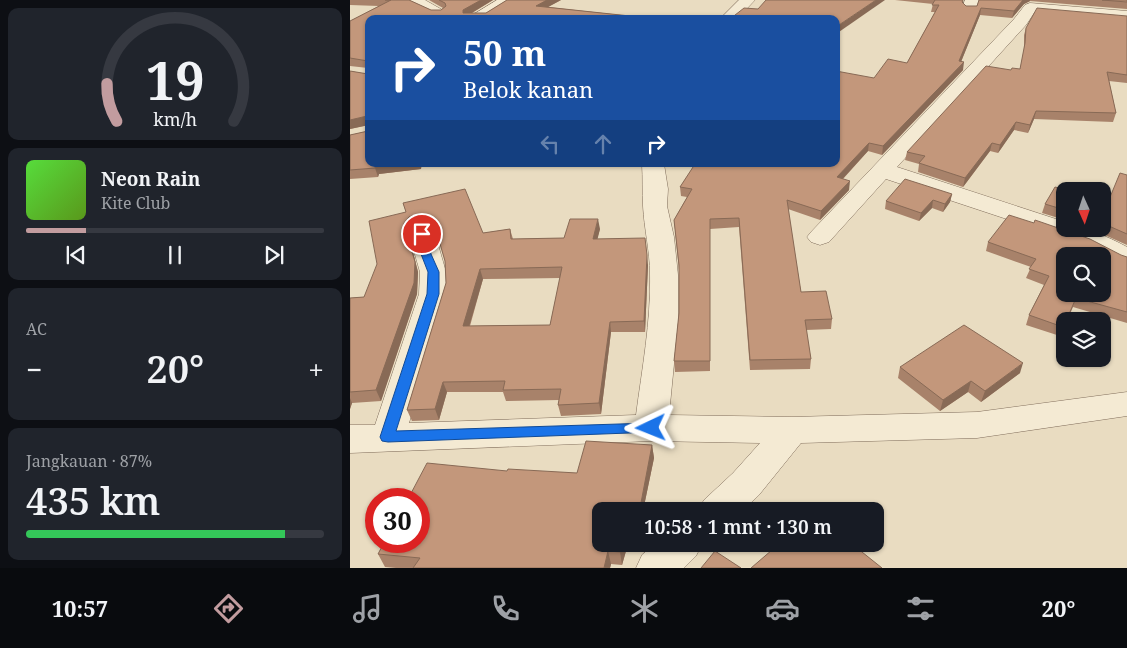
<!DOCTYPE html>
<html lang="id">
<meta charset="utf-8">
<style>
body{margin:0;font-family:"Noto Serif",serif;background:#20242c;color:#f1f3f6;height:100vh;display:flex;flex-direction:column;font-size:19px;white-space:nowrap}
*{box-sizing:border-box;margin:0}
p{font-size:16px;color:#9ea1a6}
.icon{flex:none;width:28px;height:28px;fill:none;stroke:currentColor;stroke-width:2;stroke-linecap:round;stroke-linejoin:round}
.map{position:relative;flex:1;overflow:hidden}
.panel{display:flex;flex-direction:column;gap:8px;padding:8px;background:#0d0f14;width:350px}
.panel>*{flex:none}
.guide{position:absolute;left:15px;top:15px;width:475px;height:152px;border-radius:10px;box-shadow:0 1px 4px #0004;background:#1a4fa0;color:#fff;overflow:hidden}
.needle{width:32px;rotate:177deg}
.controls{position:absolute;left:706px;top:182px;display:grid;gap:10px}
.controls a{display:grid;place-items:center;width:55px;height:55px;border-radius:10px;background:#171b24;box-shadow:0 1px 4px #0004;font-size:25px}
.speed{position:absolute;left:15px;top:488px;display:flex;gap:10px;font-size:25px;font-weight:700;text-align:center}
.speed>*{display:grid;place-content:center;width:65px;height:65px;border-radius:50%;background:#171b24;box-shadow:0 1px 4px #0004;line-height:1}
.speed .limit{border:8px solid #d22;background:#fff;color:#111}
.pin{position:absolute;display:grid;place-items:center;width:42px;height:42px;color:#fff;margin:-21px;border:2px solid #fff;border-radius:50%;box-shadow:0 1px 5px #0007}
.me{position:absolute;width:55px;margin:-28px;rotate:268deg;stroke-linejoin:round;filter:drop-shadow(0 0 4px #0008)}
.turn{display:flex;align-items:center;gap:18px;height:105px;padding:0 15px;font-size:22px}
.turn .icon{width:65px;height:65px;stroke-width:2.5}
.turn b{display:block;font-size:35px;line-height:42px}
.lanes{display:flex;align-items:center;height:48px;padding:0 15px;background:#0003;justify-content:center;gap:25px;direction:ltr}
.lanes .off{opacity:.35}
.big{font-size:38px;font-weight:600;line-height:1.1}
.panel .tile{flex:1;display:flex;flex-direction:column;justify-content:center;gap:8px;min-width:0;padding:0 18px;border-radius:10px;background:#20242c}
.panel .dial{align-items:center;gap:0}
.dial svg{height:130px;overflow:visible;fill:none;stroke:#363941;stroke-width:7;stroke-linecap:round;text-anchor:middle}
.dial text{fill:#f1f3f6;stroke:none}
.song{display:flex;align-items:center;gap:15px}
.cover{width:60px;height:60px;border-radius:8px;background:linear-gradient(135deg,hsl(110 70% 55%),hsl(90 70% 35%))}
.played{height:5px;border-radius:2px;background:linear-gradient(90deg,#c29c9f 20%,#363941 20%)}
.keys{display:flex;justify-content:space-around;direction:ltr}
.heat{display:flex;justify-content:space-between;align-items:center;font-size:28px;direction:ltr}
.charge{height:8px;border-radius:4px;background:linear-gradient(90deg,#34c759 87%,#363941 0)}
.trip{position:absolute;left:242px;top:502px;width:292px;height:50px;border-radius:10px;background:#171b24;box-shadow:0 1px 4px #0004;font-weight:600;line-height:50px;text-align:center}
.menu{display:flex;height:80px;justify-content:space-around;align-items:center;background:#090b0e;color:#9ea1a6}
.menu .icon{width:35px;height:35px}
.menu .on{color:#c29c9f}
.menu b{font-size:22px;color:#f1f3f6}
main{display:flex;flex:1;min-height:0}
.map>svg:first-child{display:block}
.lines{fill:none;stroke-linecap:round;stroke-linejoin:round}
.street-casing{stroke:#806d5b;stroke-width:1}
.street{fill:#f4ead3;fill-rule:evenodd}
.wall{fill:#a8826a;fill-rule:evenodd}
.shaded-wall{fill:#886a56}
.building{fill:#c3977b;stroke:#886a56;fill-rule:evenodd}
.route{fill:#1a73e8;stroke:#114b97}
</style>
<main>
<section class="panel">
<div class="tile dial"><svg viewBox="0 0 100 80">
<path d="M14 69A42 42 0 1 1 86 69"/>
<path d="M14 69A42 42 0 0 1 8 46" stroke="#c29c9f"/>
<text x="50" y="56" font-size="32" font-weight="700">19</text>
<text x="50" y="72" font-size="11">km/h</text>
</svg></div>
<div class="tile">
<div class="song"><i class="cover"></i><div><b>Neon Rain</b><p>Kite Club</p></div></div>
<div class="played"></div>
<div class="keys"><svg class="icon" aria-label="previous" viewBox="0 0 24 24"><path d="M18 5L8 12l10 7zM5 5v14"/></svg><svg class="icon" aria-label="pause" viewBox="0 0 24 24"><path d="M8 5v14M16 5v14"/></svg><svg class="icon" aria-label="next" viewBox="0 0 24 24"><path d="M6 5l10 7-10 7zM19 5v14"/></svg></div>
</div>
<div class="tile"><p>AC</p>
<div class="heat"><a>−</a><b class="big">20°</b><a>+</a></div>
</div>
<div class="tile"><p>Jangkauan · 87%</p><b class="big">435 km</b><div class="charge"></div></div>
</section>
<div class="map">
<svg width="777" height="568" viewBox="0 0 777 568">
<rect width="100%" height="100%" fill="#e9dcc1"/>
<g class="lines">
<g class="street-casing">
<g id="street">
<path d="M58,0h17l21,12 -3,3h-10l-24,-10z"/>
<path d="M147,0h18l-29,19h-20z"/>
<path d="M389,0h16l-18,19h-17z"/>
<path d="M615,0h14l-4,11h-10l-3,-3z"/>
<path d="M680,3l97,8v10l-93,-8 -8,12 -129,142 168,55v7c25,0 40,6 62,18v18l-9,-2 -30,-17 -202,-67 -57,63 -9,3 -9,-3 -4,-5 4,-5 203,-213 11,-14z"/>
<path d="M292,164h22l4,25 -1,17 7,31 4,38v48l-9,92 123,2 185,-5 150,-20v24l-150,22 -176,5 -42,52 -17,16h-44l6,-11 29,-27 27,-30 -109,-2 -301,12v-28h25l44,-131 1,-22 -11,-38 4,-5 9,-3 9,3 4,5 11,38 1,22 -38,129 227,-8c6,-46 15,-93 14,-141 0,-23 -6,-46 -7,-68 -1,-14 0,-28 -1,-42z"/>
<path d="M304,544h48l-6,12 -12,12h-48l6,-13z"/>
</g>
</g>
<use href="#street" class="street"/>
</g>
<g class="wall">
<path d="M0,0h59l22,10h10l2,-2 -14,-8h64l-21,13h14l21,-13h54l-13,7 110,12h-289l52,150 -42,5 -1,3 -28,2v-44l18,-4v-6l-18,4v-58l18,3v-6l-18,-2v-45l29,-15 -29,-1z"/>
<path d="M545,0h68v3l3,3h11l2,-6h148v9l-97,-8 -6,3 -12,14 -32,-3 -19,47 2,8 -81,85 -14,-4 -25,28 6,11 -29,30 -32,-11 13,83 31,27 -1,10 -25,1 5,29 -1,10 -60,1 -11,-143 -29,2v142l-35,1 -1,-11 5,-48v-43l-5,-50 13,-23 -6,-1 -1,-9 15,-22 -9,-1h150l38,-86 33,-15 28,-51h-4l2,-8z"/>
<path d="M777,16v67l-18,-2 7,32 -3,9 -79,-3 -6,14 -14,-3 -16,23 -8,-2 -27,36 -45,-15 1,-8 -14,-4 2,-8 104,-82 9,-1 4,-19v-15l2,-7z"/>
<path d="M777,175v70l-29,-13 -20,-3h24v-29l6,2z"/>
<path d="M715,191v29l-23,-7 3,-9z"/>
<path d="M602,194l-2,8 -7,10 -11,-4 -13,13 -34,-12 1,-8z"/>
<path d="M53,203l80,30 27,-4 3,10 51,-1 36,-9 -3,10 51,26 -3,67h-34l-10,82 -40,2 -3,-11 1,-5 -53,1 -3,-9h-56l-8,28 -27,1 -5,-11 39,-127 -1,-22 -8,-28 -5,-6 -11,-3 -9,3 -4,6 10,39 -1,22 -36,107 -29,2 -2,6v-111l14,-1 42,-85zM210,278l-10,47 -80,1 13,-47z"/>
<path d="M638,242l139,15v66l-54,-16 -6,14h-2v4l-5,11 -34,-11 3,-10 15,-30 -18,-7 5,-11 -45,-16z"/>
<path d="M550,367l120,6 -39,29 -13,-10 -28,19 -42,-33z"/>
<path d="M302,445l2,13 -11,53h-42l27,33 -6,21 -11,-1 -1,4h-214l-11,-1 -7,-13 129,-83 70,2z"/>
</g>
<g class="shaded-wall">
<path d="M131,0h12l-28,17 -2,-4v-3z"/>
<path d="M197,0h14l-24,13 -1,-7z"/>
<path d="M526,0h9l-49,34v-7z"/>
<path d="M673,0h7v1l-6,3 -12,14 2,-7z"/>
<path d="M631,8l-1,7 -22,54 6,-7 -1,8 -81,85 1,-9 76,-85z"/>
<path d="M490,43l-1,7 -3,3v-7z"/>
<path d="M686,111l-2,8 -6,14 2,-8z"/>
<path d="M17,116l2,9 -19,4v-9z"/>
<path d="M666,122l-2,8 -16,23 2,-8z"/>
<path d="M519,143l-1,8 -32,35 1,-9z"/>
<path d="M642,143l-2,8 -27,36 2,-9z"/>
<path d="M36,164h36l-1,5 -42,5 -1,3 -3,-9 1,-3z"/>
<path d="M500,181l-1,9 -29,30 1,-9z"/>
<path d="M602,194l-2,8 -7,10 2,-8z"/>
<path d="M583,200l-1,8 -13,13 2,-8z"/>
<path d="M68,214l3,10 -9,3 -4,6 10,39 -1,22 -36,107 -5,-11 28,-167 5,-6z"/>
<path d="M248,219l2,10 -5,20 -2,-10z"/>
<path d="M297,255l1,10 -3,67 -1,-11z"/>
<path d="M130,269l3,10 -17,58 -3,-11z"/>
<path d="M260,322l1,10 -10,82 -2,-11z"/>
<path d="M673,363l-3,10 -39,29 4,-11z"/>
<path d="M621,381l-3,11 -28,19 3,-11z"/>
<path d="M93,382l4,10 -8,28 -4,-11z"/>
<path d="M0,398l2,5 -2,6z"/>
<path d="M302,445l2,13 -11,53h-3v-3z"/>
<path d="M272,544h6l-6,21 -2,-13z"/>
<path d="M258,551l3,13 -1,4h-6z"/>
</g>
<g class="building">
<path d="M35,0h24l22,10h10l5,-4 -1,-3 -6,-3h42l-18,10v3h23l21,-13h40l-11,6 122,13h-289v145h17l-10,1 -1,3 -25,2v-35l18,-4 -1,-15 -17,4v-49l18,3v-13l-18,-3v-37l41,-21z"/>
<path d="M416,0h110l-40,27v-8h-106l14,-11 14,1z"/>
<path d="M585,0h28l-1,2 4,4h11l2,-6h44l-9,11 -33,-3 -22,53 5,1 -81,84 -14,-3 -32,34 13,4 -29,30 -34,-11 14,92 25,-1 6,28 -27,1 6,39 -61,1 -11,-142 -29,1v142h-36l5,-48v-48l-5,-45 18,-31 -12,-2 15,-23h141v-93l38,7 14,-19 19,4 32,-58h-7z"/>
<path d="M752,0h25v2z"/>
<path d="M687,8l90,8v59l-20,-3 9,41 -80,-2 -6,14 -14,-3 -16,23 -8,-2 -27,35 -46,-15 6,-7 -18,-4 79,-86 25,4 1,-2 8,1 5,-26 1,-15z"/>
<path d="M770,173l7,2v59l-25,-11v-23l6,2z"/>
<path d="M555,179l47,15 -7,10 -12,-4 -12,13 -35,-12z"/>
<path d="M705,187l16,4h-6v19l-20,-6z"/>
<path d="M115,189l18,44 27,-4 1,10 53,-1 6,-19h28l-5,20 52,-1 2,17 -3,66 -34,1 -11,81 -41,2 3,-16 -58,1 2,-9 -62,1 -8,27 -28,1 39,-127 -1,-22 -11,-38 -5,-6 -11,-3 -9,3 -5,6 11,39 -1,21 -38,107 -26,2v-94l14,-1 13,-33 -8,-43 37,-9 -3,-9zM212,267l-12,58 -87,1 17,-57z"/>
<path d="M659,215l25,8 1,-3 55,19 31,16 6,2v55l-51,-14 -10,23h-1l-2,6 -34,-12 20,-39 -20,-7 7,-10 -48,-17zM715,256h37v38h-37z"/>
<path d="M614,325l59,38 -38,28 -14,-10 -28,19 -43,-33z"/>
<path d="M236,441l66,4 -12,63h-8l-1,3h-30v33h21l-2,8 -12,-1 -4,17h-191l7,-10 -42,-4 7,-13h34v-42h-11l19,-36 80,8 1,-2 69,4z"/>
<path d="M429,544h73l30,24h-131z"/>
<path d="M365,551l26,17h-40z"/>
</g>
<path class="route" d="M72,231l5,3 4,20 8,18v22l-43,137 255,-8 5,1 2,4 -2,4 -268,10 -6,-1 -2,-4 47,-143 1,-22 -7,-18 -5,-20z"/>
</svg>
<div class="controls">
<a><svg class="needle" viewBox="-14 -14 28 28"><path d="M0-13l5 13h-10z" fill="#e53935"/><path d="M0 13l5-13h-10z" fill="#9ea1a6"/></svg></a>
<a><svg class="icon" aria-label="search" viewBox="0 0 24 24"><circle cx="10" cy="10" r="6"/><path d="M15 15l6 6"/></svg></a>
<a><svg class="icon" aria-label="layers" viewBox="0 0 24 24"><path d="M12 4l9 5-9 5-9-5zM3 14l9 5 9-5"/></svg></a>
</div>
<div class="speed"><div class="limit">30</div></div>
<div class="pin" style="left:72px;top:234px;background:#d93025"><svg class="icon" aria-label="arrive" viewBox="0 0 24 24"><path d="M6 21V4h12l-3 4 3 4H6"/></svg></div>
<svg class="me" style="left:301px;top:428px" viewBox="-20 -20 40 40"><path d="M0-17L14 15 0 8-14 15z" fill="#1a73e8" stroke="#fff" stroke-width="4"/></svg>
<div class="trip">10:58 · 1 mnt · 130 m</div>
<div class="guide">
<div class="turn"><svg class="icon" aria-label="right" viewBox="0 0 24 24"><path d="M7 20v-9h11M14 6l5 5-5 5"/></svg><div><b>50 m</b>Belok kanan</div></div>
<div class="lanes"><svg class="icon off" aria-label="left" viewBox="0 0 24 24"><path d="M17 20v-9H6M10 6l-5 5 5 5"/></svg><svg class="icon off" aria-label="ahead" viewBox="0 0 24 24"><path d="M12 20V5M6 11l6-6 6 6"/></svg><svg class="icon" aria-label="right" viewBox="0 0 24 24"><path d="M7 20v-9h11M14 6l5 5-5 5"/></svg></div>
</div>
</div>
</main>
<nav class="menu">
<b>10:57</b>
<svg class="icon on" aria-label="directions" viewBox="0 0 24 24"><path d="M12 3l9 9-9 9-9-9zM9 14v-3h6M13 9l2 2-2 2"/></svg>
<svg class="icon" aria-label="music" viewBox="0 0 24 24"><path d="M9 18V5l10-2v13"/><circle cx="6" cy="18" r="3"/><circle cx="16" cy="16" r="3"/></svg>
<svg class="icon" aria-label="phone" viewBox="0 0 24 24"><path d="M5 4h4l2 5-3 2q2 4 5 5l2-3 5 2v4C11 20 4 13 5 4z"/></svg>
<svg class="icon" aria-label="climate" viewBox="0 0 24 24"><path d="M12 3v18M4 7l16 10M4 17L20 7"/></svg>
<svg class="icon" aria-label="car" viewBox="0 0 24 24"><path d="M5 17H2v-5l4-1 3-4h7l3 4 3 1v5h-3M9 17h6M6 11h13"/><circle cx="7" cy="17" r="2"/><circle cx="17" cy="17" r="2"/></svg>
<svg class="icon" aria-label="filters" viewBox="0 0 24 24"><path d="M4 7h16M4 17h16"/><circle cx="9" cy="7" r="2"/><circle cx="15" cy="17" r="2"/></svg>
<b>20°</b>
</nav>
